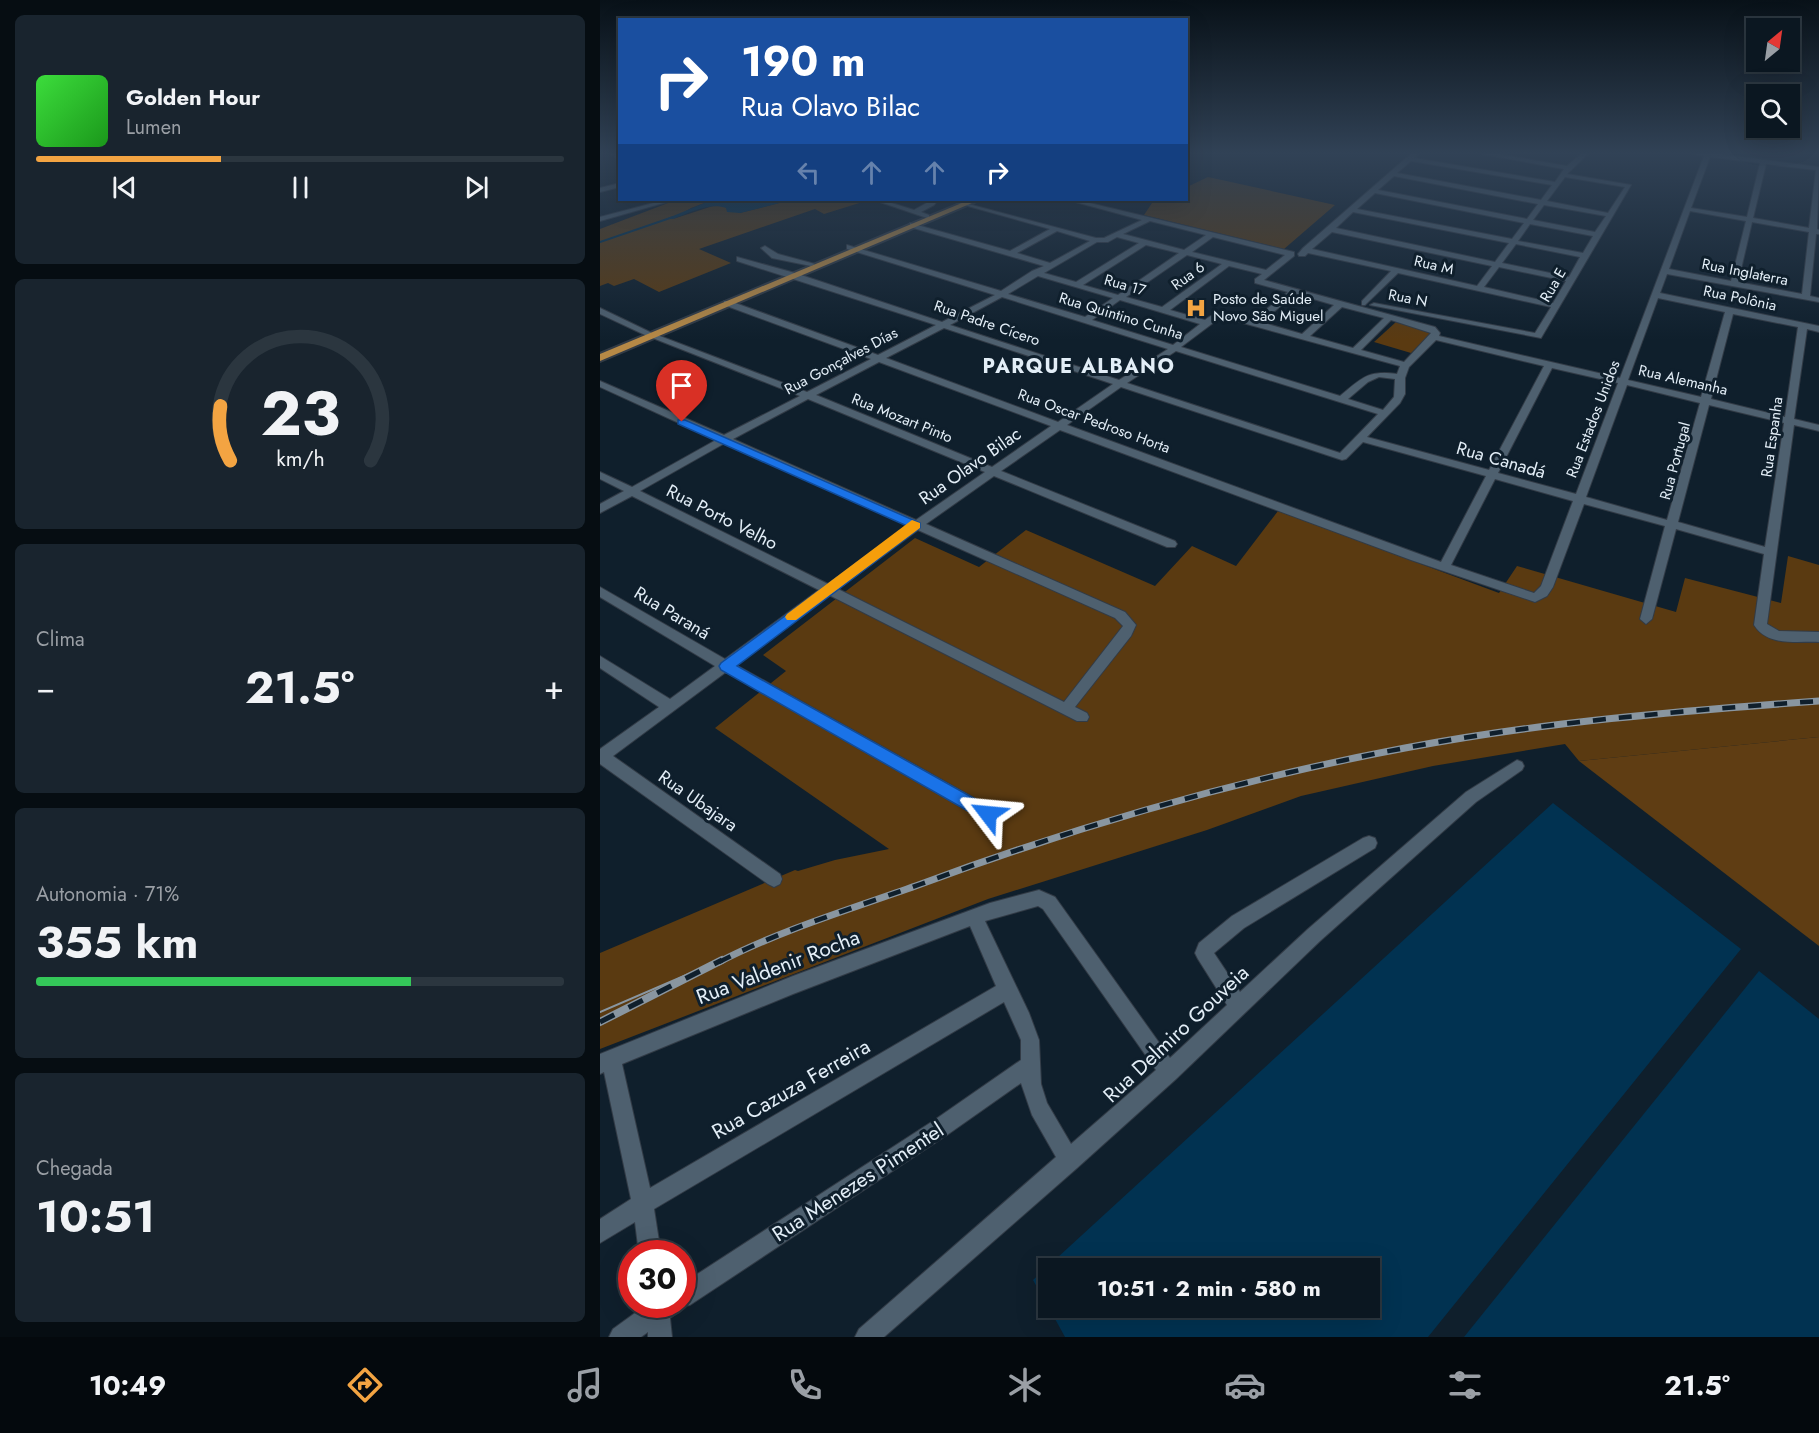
<!DOCTYPE html>
<html lang="pt">
<meta charset="utf-8">
<style>
body{margin:0;font-family:Jost,sans-serif;background:#19242e;color:#f1f3f6;height:100vh;display:flex;flex-direction:column;font-size:22px;white-space:nowrap}
*{box-sizing:border-box;margin:0}
p{font-size:20px;color:#9a9fa5}
.icon{flex:none;width:33px;height:33px;fill:none;stroke:currentColor;stroke-width:2;stroke-linecap:round;stroke-linejoin:round}
.map{position:relative;flex:1;overflow:hidden}
.panel{display:flex;flex-direction:column;gap:15px;padding:15px;background:#060d12;width:600px}
.panel>*{flex:none}
.hud{position:absolute;left:18px;top:18px;width:570px;height:183px;border-radius:0px;box-shadow:0 6px 24px #0002,0 0 0 2px #2b363f;background:#1a4fa0;color:#fff;overflow:hidden}
.needle{width:39px;rotate:29deg}
.tools{position:absolute;left:1146px;top:18px;display:grid;gap:12px}
.tools a{display:grid;place-items:center;width:54px;height:54px;border-radius:0px;background:#0b1721;box-shadow:0 6px 24px #0002,0 0 0 2px #2b363f;font-size:30px}
.speed{position:absolute;left:18px;top:1240px;display:flex;gap:12px;font-size:30px;font-weight:700;text-align:center}
.speed>*{display:grid;place-content:center;width:78px;height:78px;border-radius:50%;background:#0b1721;box-shadow:0 6px 24px #0002,0 0 0 2px #2b363f;line-height:1}
.speed .limit{border:9px solid #d22;background:#fff;color:#111}
.pin{position:absolute;display:grid;place-items:center;width:51px;height:51px;color:#fff;margin:-62px -26px;border-radius:50% 50% 50% 0;rotate:-45deg;box-shadow:0 0 6px #0007}
.pin .icon{rotate:45deg}
.me{position:absolute;width:66px;margin:-33px;rotate:299deg;stroke-linejoin:round;filter:drop-shadow(0 0 4px #0008)}
.turn{display:flex;align-items:center;gap:21px;height:126px;padding:0 24px;font-size:27px}
.turn .icon{width:78px;height:78px;stroke-width:2.5}
.turn b{display:block;font-size:42px;line-height:51px}
.lanes{display:flex;align-items:center;height:57px;padding:0 24px;background:#0003;justify-content:center;gap:30px;direction:ltr}
.lanes .off{opacity:.35}
.big{font-size:45px;font-weight:700;line-height:1.1}
.panel .card{flex:1;display:flex;flex-direction:column;justify-content:center;gap:9px;min-width:0;padding:0 21px;border-radius:9px;background:#19242e}
.panel .dial{align-items:center;gap:0}
.dial svg{height:156px;overflow:visible;fill:none;stroke:#2b363f;stroke-width:7;stroke-linecap:round;text-anchor:middle}
.dial text{fill:#f1f3f6;stroke:none}
.song{display:flex;align-items:center;gap:18px}
.cover{width:72px;height:72px;border-radius:9px;background:linear-gradient(135deg,hsl(120 70% 55%),hsl(120 70% 35%))}
.played{height:6px;border-radius:3px;background:linear-gradient(90deg,#f3a442 35%,#2b363f 35%)}
.keys{display:flex;justify-content:space-around;direction:ltr}
.heat{display:flex;justify-content:space-between;align-items:center;font-size:33px;direction:ltr}
.charge{height:9px;border-radius:4px;background:linear-gradient(90deg,#34c759 71%,#2b363f 0)}
.trip{position:absolute;left:438px;top:1258px;width:342px;height:60px;border-radius:0px;background:#0b1721;box-shadow:0 6px 24px #0002,0 0 0 2px #2b363f;font-weight:700;line-height:60px;text-align:center}
.menu{display:flex;height:96px;justify-content:space-around;align-items:center;background:#04090d;color:#9a9fa5}
.menu .icon{width:42px;height:42px}
.menu .current{color:#f3a442}
.menu b{font-size:27px;color:#f1f3f6}
main{display:flex;flex:1;min-height:0}
.map>svg:first-child{display:block}
.green{fill:#5a3a11}
.forest{fill:#5f3d13}
.water{fill:#013251}
.lines{fill:none;stroke-linecap:round;stroke-linejoin:round}
.stream{stroke:#013251;stroke-width:2}
.minor-casing{stroke:#323b46;stroke-width:2}
.primary-casing{stroke:#323b46;stroke-width:4}
.minor{fill:#4e606f;fill-rule:evenodd}
.primary{fill:#b68946;fill-rule:evenodd}
.tram-far1{stroke:#8996a1;stroke-width:1.5}
.tram{stroke:#8996a1;stroke-width:2}
.rail-far1-casing{stroke:#8996a1;stroke-width:7}
.rail-casing{stroke:#8996a1;stroke-width:8}
.rail-far1{stroke:#0f1f2c;stroke-width:4.5;stroke-dasharray:13;stroke-linecap:butt}
.rail{stroke:#0f1f2c;stroke-width:5;stroke-dasharray:16;stroke-linecap:butt}
.route{fill:#1a73e8;stroke:#114b97;stroke-width:1.5}
.slow{fill:#f59e0b}
.labels{text-anchor:middle;dominant-baseline:central;stroke-width:6;stroke-linejoin:round;paint-order:stroke}
.far-street-label{font-size:15px;fill:#e3eef7;stroke:#0f1f2c}
.far-poi-label{font-size:15px;fill:#e3eef7;stroke:#0f1f2c;text-anchor:start}
.street-label{font-size:18px;fill:#e3eef7;stroke:#0f1f2c}
.far-district-label{font-size:20px;font-weight:bold;letter-spacing:1.5px;fill:#e3eef7;stroke:#0f1f2c}
.near-street-label{font-size:21px;fill:#e3eef7;stroke:#0f1f2c}
</style>
<main>
<section class="panel">
<div class="card">
<div class="song"><i class="cover"></i><div><b>Golden Hour</b><p>Lumen</p></div></div>
<div class="played"></div>
<div class="keys"><svg class="icon" aria-label="previous" viewBox="0 0 24 24"><path d="M18 5L8 12l10 7zM5 5v14"/></svg><svg class="icon" aria-label="pause" viewBox="0 0 24 24"><path d="M8 5v14M16 5v14"/></svg><svg class="icon" aria-label="next" viewBox="0 0 24 24"><path d="M6 5l10 7-10 7zM19 5v14"/></svg></div>
</div>
<div class="card dial"><svg viewBox="0 0 100 80">
<path d="M14 69A42 42 0 1 1 86 69"/>
<path d="M14 69A42 42 0 0 1 9 41" stroke="#f3a442"/>
<text x="50" y="56" font-size="32" font-weight="700">23</text>
<text x="50" y="72" font-size="11">km/h</text>
</svg></div>
<div class="card"><p>Clima</p>
<div class="heat"><a>−</a><b class="big">21.5°</b><a>+</a></div>
</div>
<div class="card"><p>Autonomia · 71%</p><b class="big">355 km</b><div class="charge"></div></div>
<div class="card"><p>Chegada</p><b class="big">10:51</b></div>
</section>
<div class="map">
<svg width="1219" height="1337" viewBox="0 0 1219 1337">
<rect width="100%" height="100%" fill="#0f1f2c"/>
<g class="green">
<path d="M608,177l127,28 -51,44 -140,-34 10,-15h32l1,-13z"/>
<path d="M76,200h36l-21,8 -18,11 40,-13h10l17,7 51,-13h78l-45,14 -9,-5 -116,40 32,14 -72,29 -25,-13 -20,7 -6,-3 -8,3v-57z"/>
<path d="M796,322l36,11 -21,20 -37,-11z"/>
<path d="M678,511l221,82 18,-27 159,46 9,-34 96,25 7,-47 31,9v172l-240,24 -14,-17 -132,22 -132,30 -94,34 -219,69 -388,150v-96l195,-83 3,1 37,-11 54,-11 -174,-121 71,-57 -23,-16 152,-117 64,29 47,-37 129,56 37,-40 44,20z"/>
</g>
<path class="forest" d="M1219,737v209l-240,-185z"/>
<g class="water">
<path d="M112,200h79l-51,13 -13,-1 -1,-4c-16,-6 -37,5 -53,11l-5,-1z"/>
<path d="M953,803l188,146 -313,388h-363l-16,-29h321v-39h-322v38l-15,-27z"/>
<path d="M1159,971l60,48v318h-355z"/>
</g>
<g class="lines">
<path class="stream" d="M0,242l73,-25"/>
<g class="minor-casing">
<g id="minor">
<path d="M7,152l13,3v5l-2,-1z"/>
<path d="M813,152h7l-6,6 141,24 9,-13 -93,-17h16l80,14 16,-14h7l-23,22 64,11 -90,153 -171,-33 4,-2 161,30 16,-26 -153,-34 -33,32h-3v-4l29,-30 -83,-18 -3,3h-6l-1,-2 5,-6zM811,161l141,24 -11,15 -144,-27zM794,176l144,28 -11,15 -149,-29zM965,177l60,10 -17,26 -61,-12zM775,193l149,30 -12,16 -155,-30zM944,205l62,11 -11,16 -62,-12zM753,212l156,31 -14,19 -159,-34zM930,224l63,12 -10,17 -65,-12zM732,232l160,34 -15,20 -165,-37zM916,244l64,13 -11,20 -67,-14zM899,267l67,14 -13,22 -69,-16z"/>
<path d="M1083,152h21l115,15 -2,62 2,1v4h-3l-6,62 9,2v4l-152,-28 -7,19 159,33v6l-12,-3 -13,90 25,6v6l-25,-6 -27,199 12,7 40,1v10c-22,-1 -51,5 -65,-17l10,-71 -88,-25 -24,90 -6,5 -6,-5 25,-93 -81,-22 -31,83 -6,9 -12,6 -124,-42 -351,-130 -59,41 174,70 2,3 -2,3h-8l-173,-71 -68,48 199,88 11,13 -5,11 -56,71 12,6 2,4 -2,4h-10l-248,-126 -93,70 258,144 2,5 -2,5 -6,2 -6,-2 -256,-147 -113,84 167,118 2,5 -2,5 -6,3 -6,-3 -168,-120v-15l59,-42 -59,-39v-12l70,43 45,-33 -115,-69v-10l125,72 94,-69 -187,-94 -32,17v-9l24,-13 -24,-12v-7l32,15 84,-47 -116,-53v-6l124,54 76,-39 -155,-61 -45,-21v-6l52,25 155,59 64,-33 -147,-54v-4h6l148,54 58,-30 -199,-64v-4l58,16 147,49 53,-27 -148,-46v-4l154,46 31,-20 12,-5 -134,-39v-4l100,28 40,-22 -93,-26v-2l139,37h8l38,-18 -74,-20h9l217,52v4l-30,24 171,47 5,6 -1,3 181,42 84,-222zM1110,157l50,6 -13,54 -56,-9zM1166,164l50,6 -7,58 -56,-10zM1090,211l56,10 -15,60 -62,-12zM550,221l56,14 -22,15 -61,-16zM1152,222l57,10 -7,62 -64,-12zM457,231l33,10 -40,22 -33,-10zM517,237l22,6 -63,39 -32,-9 53,-31h11zM613,237l72,18 -19,15 -74,-18zM546,245l33,8 -61,42 -35,-10zM587,255l35,9 -60,43 -36,-10zM629,266l33,8 -7,5v4l33,9 -35,28c-19,-5 -31,-14 -48,0l-35,-10zM438,276l75,22 -28,19 -77,-23zM696,294l38,11 -32,29 -41,-12zM402,297l166,52 -49,31 -169,-55zM1058,298l67,14 -24,85 -73,-17zM520,300l80,24 -27,21 -81,-25zM742,307l42,11 -31,30 -43,-12zM1133,314l65,13 -13,90 -74,-18zM621,317l179,49 -3,8c-30,-4 -35,4 -57,22l-159,-49zM791,320l40,13 -27,29 -43,-12zM344,328l169,56 -55,38 -172,-64zM836,340l108,26 -55,104 -122,-33 33,-34 5,-9v-16l4,-11zM576,351l202,63 -38,39 -213,-70zM279,362l172,64 -59,41 -176,-72zM952,368l66,15 -42,111 -78,-21zM779,377l16,2 -1,18 -11,13 -35,-11 20,-17zM1027,385l73,18 -33,117 -81,-23zM521,387l221,73 4,-1 17,-17 123,34 -45,86 -374,-137zM208,399l177,73 -69,48 -183,-81zM1109,405l75,18 -19,124 -87,-25zM125,443l183,82 -80,59 -188,-93zM895,479l78,22 -32,85 -7,7 -83,-28zM318,530l197,88 8,8 -59,76 -226,-113z"/>
<path d="M20,183v4l-20,5v-4z"/>
<path d="M65,200h9l-74,21v-4z"/>
<path d="M274,200h8l32,10 18,-10h6l-4,5 -13,7 8,3v2l-2,1z"/>
<path d="M165,246l13,8 37,10 -4,2 -39,-8 -11,-10z"/>
<path d="M917,760l5,2 2,4 -2,4 -46,32 -156,139 -144,138 -99,89 -193,169h-29l4,-8 197,-172 -24,-42 -11,-32 -74,52 -257,170 -11,2 -2,6 -7,5 2,19h-24v-5l-7,5h-32l4,-8 33,-24h36v-21l251,-163 88,-61v-20l-17,-38 -350,207 7,45h-22l-4,-32 -35,21v-24l31,-20 -27,-127 -4,2v-20l193,-78 197,-73 49,-13 16,7 115,161 57,-53 -29,-46 -3,-6 4,-10 33,-27 131,-78 6,-2 6,2 2,5 -2,5 -131,80 -30,25 26,39 68,-63 158,-137zM438,906l5,3 113,161 -85,74 -24,-41 -6,-19 -2,-44 -10,-27 -44,-92zM370,926l26,60 -346,202 -28,-124 171,-70z"/>
</g>
</g>
<g class="primary-casing">
<path id="primary" d="M369,200h10l-379,161v-7z"/>
</g>
<use href="#minor" class="minor"/>
<use href="#primary" class="primary"/>
<path class="tram-far1" d="M118,962l6,-3"/>
<path class="tram" d="M0,1012l121,-52"/>
<g class="rail-far1-casing">
<path id="rail-far1" d="M119,962c64,-33 135,-54 202,-78 157,-58 319,-105 484,-136 137,-26 275,-37 414,-47"/>
</g>
<g class="rail-casing">
<path id="rail" d="M0,1022l122,-62"/>
</g>
<use href="#rail-far1" class="rail-far1"/>
<use href="#rail" class="rail"/>
</g>
<linearGradient id="sky" x2="0" y2="1"><stop stop-color="#081118"/><stop offset="0.45" stop-color="#314256"/><stop offset="1" stop-color="#314256" stop-opacity="0"/></linearGradient>
<rect width="1219" height="340" fill="url(#sky)"/>
<path class="route" d="M78,420h7l235,103v5l-183,138 256,143 2,5 -2,5 -5,2 -6,-2 -261,-149 -2,-4 2,-3 186,-137 -229,-102z"/>
<path class="slow" d="M312,520l8,3v5l-124,92h-9l-2,-3 2,-3z"/>
<defs>
<g id="hospital-bare" transform="scale(1.62)"><path d="M-5-5h3v3.5h4V-5h3V5h-3V1.5h-4V5h-3Z" fill="#f3a442" stroke="#0f1f2c" stroke-width="2.5" paint-order="stroke"/></g>
</defs>
<g fill-rule="evenodd">
<use href="#hospital-bare" x="596" y="308"/>
</g>
<g class="labels">
<g class="far-street-label">
<text transform="translate(834 265) rotate(13)">Rua M</text>
<text transform="translate(1145 272) rotate(11)">Rua Inglaterra</text>
<text transform="translate(588 276) rotate(-36)">Rua 6</text>
<text transform="translate(525 285) rotate(16)">Rua 17</text>
<text transform="translate(953 285) rotate(-60)">Rua E</text>
<text transform="translate(808 298) rotate(11)">Rua N</text>
<text transform="translate(1140 298) rotate(12)">Rua Polônia</text>
<text transform="translate(521 316) rotate(17)">Rua Quintino Cunha</text>
<text transform="translate(387 323) rotate(19)">Rua Padre Cícero</text>
<text transform="translate(241 361) rotate(-28)">Rua Gonçalves Días</text>
<text transform="translate(1083 380) rotate(13)">Rua Alemanha</text>
<text transform="translate(302 418) rotate(22)">Rua Mozart Pinto</text>
<text transform="translate(993 419) rotate(-69)">Rua Estados Unidos</text>
<text transform="translate(494 421) rotate(20)">Rua Oscar Pedroso Horta</text>
<text transform="translate(1172 437) rotate(-82)">Rua Espanha</text>
<text transform="translate(1075 461) rotate(-75)">Rua Portugal</text>
</g>
<g class="far-poi-label">
<text x="613" y="299">Posto de Saúde<tspan x="613" dy="17">Novo São Miguel</tspan></text>
</g>
<g class="street-label">
<text transform="translate(901 460) rotate(16)">Rua Canadá</text>
<text transform="translate(370 466) rotate(-35)">Rua Olavo Bilac</text>
<text transform="translate(122 517) rotate(27)">Rua Porto Velho</text>
<text transform="translate(72 613) rotate(31)">Rua Paraná</text>
<text transform="translate(98 801) rotate(35)">Rua Ubajara</text>
</g>
<g class="far-district-label">
<text x="479" y="366">PARQUE ALBANO</text>
</g>
<g class="near-street-label">
<text transform="translate(178 967) rotate(-21)">Rua Valdenir Rocha</text>
<text transform="translate(576 1034) rotate(-43)">Rua Delmiro Gouveia</text>
<text transform="translate(191 1089) rotate(-30)">Rua Cazuza Ferreira</text>
<text transform="translate(258 1182) rotate(-33)">Rua Menezes Pimentel</text>
</g>
</g>
</svg>
<div class="tools">
<a><svg class="needle" viewBox="-14 -14 28 28"><path d="M0-13l5 13h-10z" fill="#e53935"/><path d="M0 13l5-13h-10z" fill="#9a9fa5"/></svg></a>
<a><svg class="icon" aria-label="search" viewBox="0 0 24 24"><circle cx="10" cy="10" r="6"/><path d="M15 15l6 6"/></svg></a>
</div>
<div class="speed"><div class="limit">30</div></div>
<div class="pin" style="left:82px;top:422px;background:#d93025"><svg class="icon" aria-label="arrive" viewBox="0 0 24 24"><path d="M6 21V4h12l-3 4 3 4H6"/></svg></div>
<svg class="me" style="left:388px;top:814px" viewBox="-20 -20 40 40"><path d="M0-17L14 15 0 8-14 15z" fill="#1a73e8" stroke="#fff" stroke-width="4"/></svg>
<div class="trip">10:51 · 2 min · 580 m</div>
<div class="hud">
<div class="turn"><svg class="icon" aria-label="right" viewBox="0 0 24 24"><path d="M7 20v-9h11M14 6l5 5-5 5"/></svg><div><b>190 m</b>Rua Olavo Bilac</div></div>
<div class="lanes"><svg class="icon off" aria-label="left" viewBox="0 0 24 24"><path d="M17 20v-9H6M10 6l-5 5 5 5"/></svg><svg class="icon off" aria-label="ahead" viewBox="0 0 24 24"><path d="M12 20V5M6 11l6-6 6 6"/></svg><svg class="icon off" aria-label="ahead" viewBox="0 0 24 24"><path d="M12 20V5M6 11l6-6 6 6"/></svg><svg class="icon" aria-label="right" viewBox="0 0 24 24"><path d="M7 20v-9h11M14 6l5 5-5 5"/></svg></div>
</div>
</div>
</main>
<nav class="menu">
<b>10:49</b>
<svg class="icon current" aria-label="directions" viewBox="0 0 24 24"><path d="M12 3l9 9-9 9-9-9zM9 14v-3h6M13 9l2 2-2 2"/></svg>
<svg class="icon" aria-label="music" viewBox="0 0 24 24"><path d="M9 18V5l10-2v13"/><circle cx="6" cy="18" r="3"/><circle cx="16" cy="16" r="3"/></svg>
<svg class="icon" aria-label="phone" viewBox="0 0 24 24"><path d="M5 4h4l2 5-3 2q2 4 5 5l2-3 5 2v4C11 20 4 13 5 4z"/></svg>
<svg class="icon" aria-label="climate" viewBox="0 0 24 24"><path d="M12 3v18M4 7l16 10M4 17L20 7"/></svg>
<svg class="icon" aria-label="car" viewBox="0 0 24 24"><path d="M5 17H2v-5l4-1 3-4h7l3 4 3 1v5h-3M9 17h6M6 11h13"/><circle cx="7" cy="17" r="2"/><circle cx="17" cy="17" r="2"/></svg>
<svg class="icon" aria-label="filters" viewBox="0 0 24 24"><path d="M4 7h16M4 17h16"/><circle cx="9" cy="7" r="2"/><circle cx="15" cy="17" r="2"/></svg>
<b>21.5°</b>
</nav>
